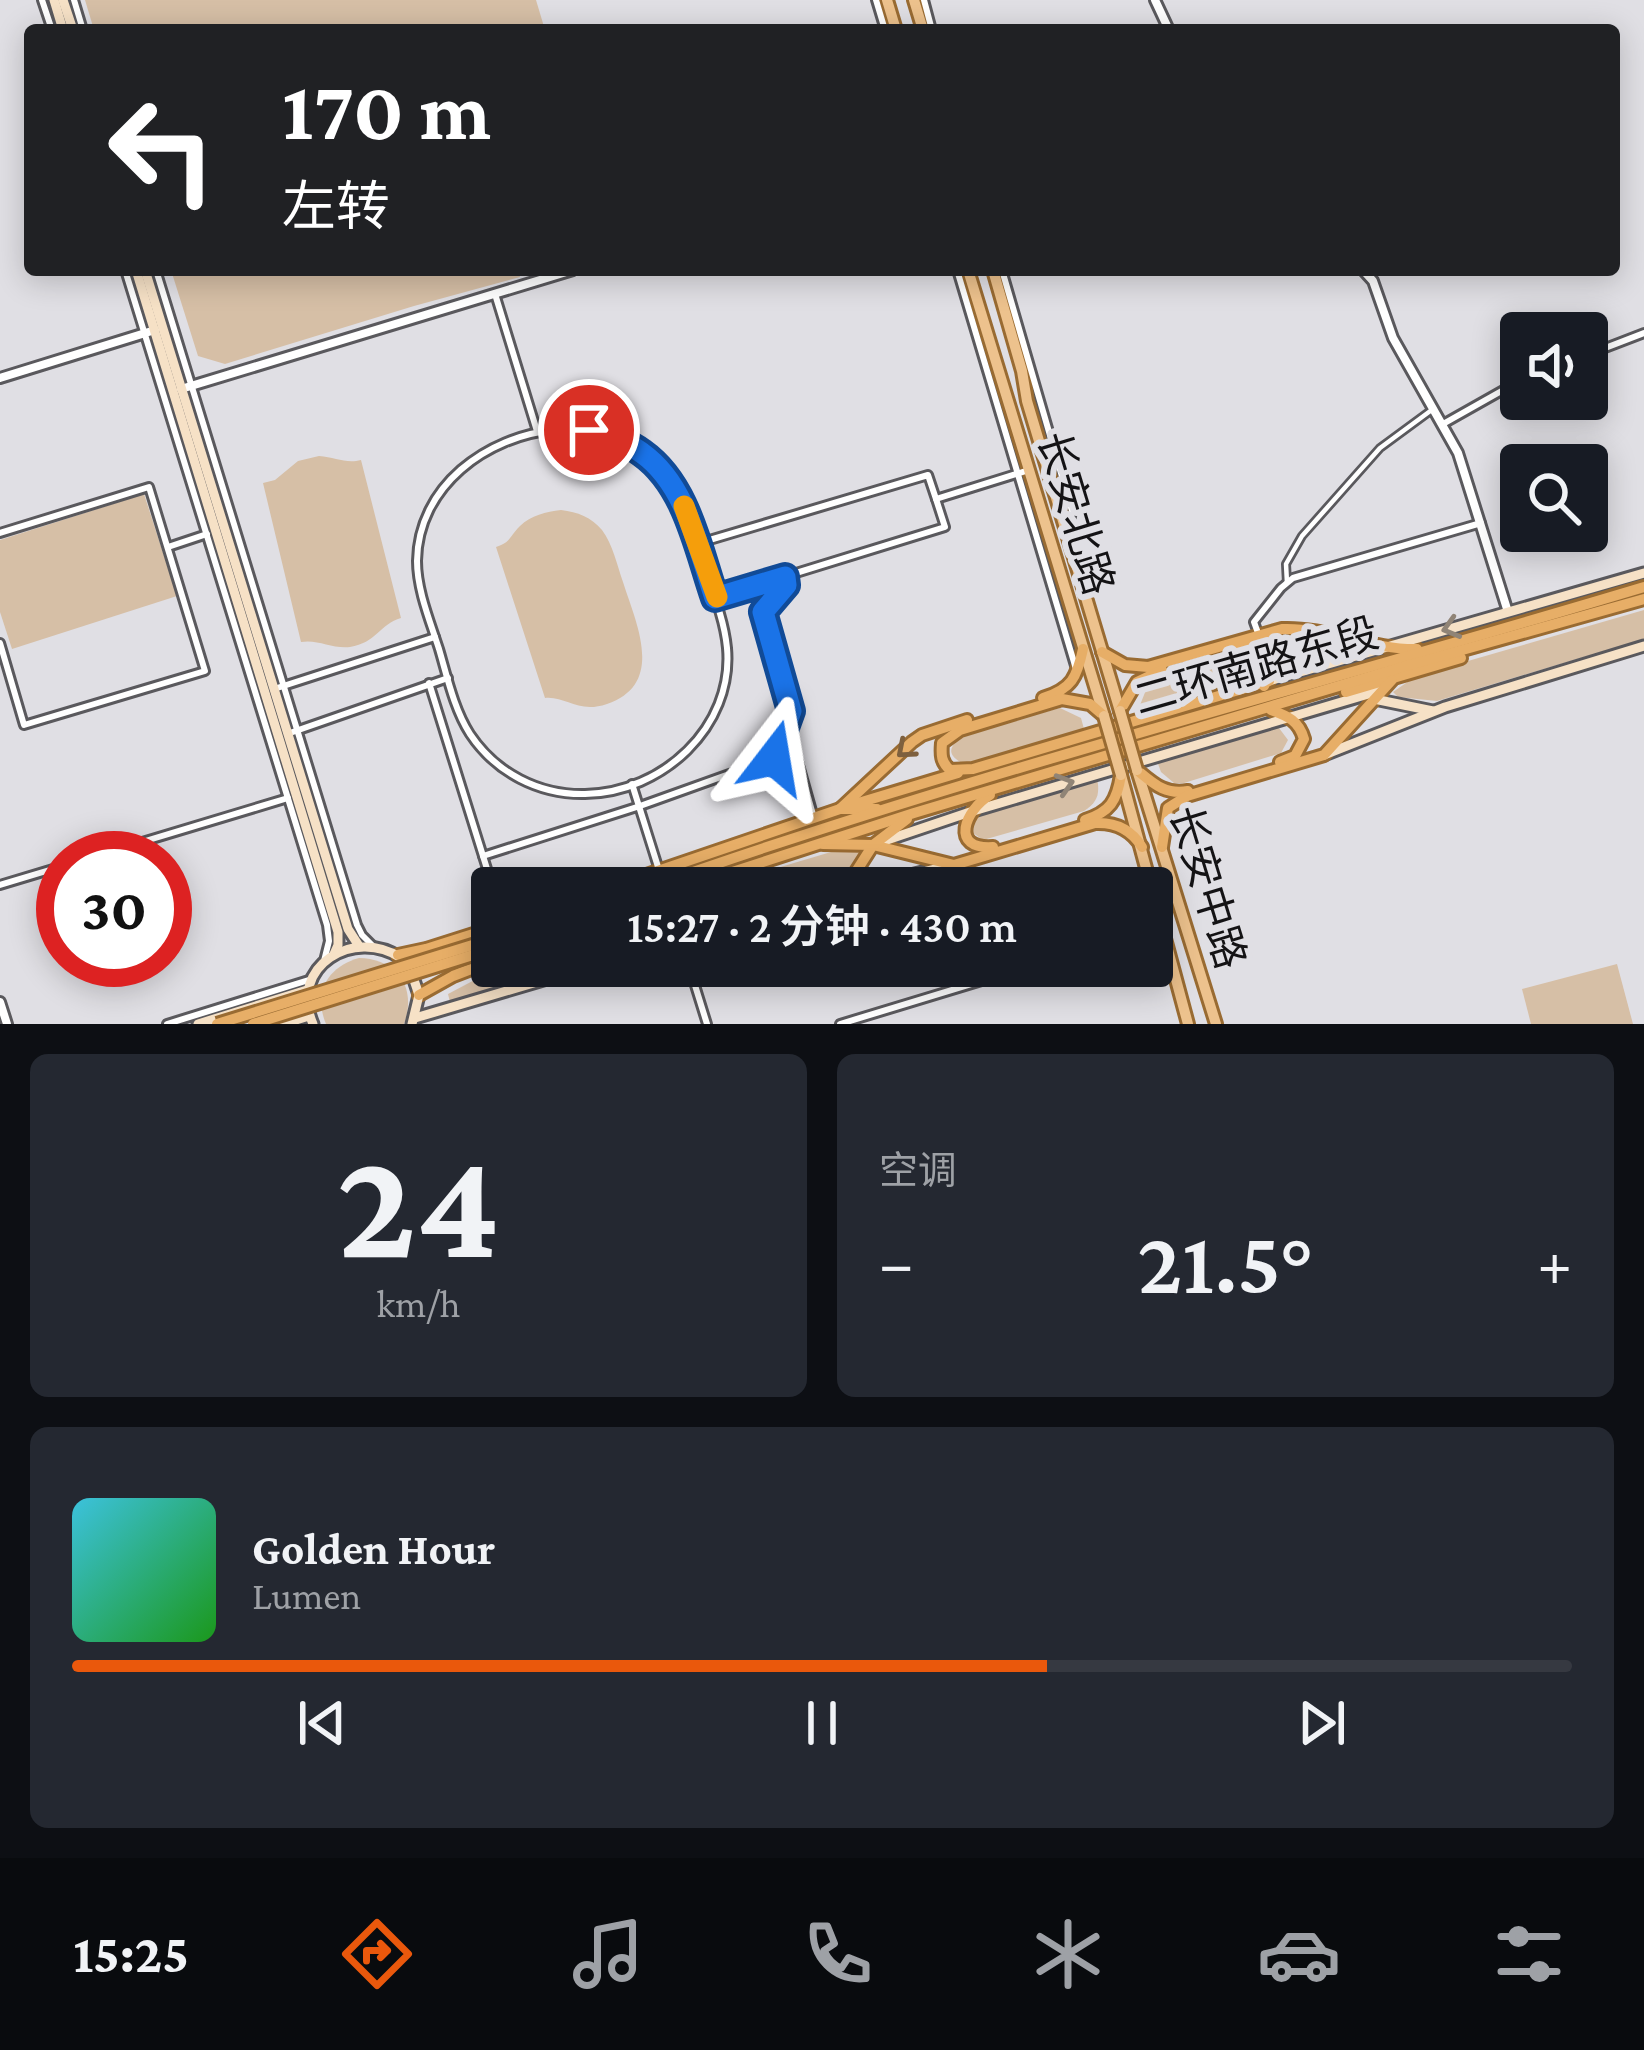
<!DOCTYPE html>
<html lang="zh">
<meta charset="utf-8">
<style>
body{margin:0;font-family:"Crimson Pro","Noto Sans SC",serif;background:#242831;color:#f1f3f6;height:100vh;display:flex;flex-direction:column;font-size:45px;white-space:nowrap}
*{box-sizing:border-box;margin:0}
p{font-size:39px;color:#9ea1a6}
.icon{flex:none;width:66px;height:66px;fill:none;stroke:currentColor;stroke-width:2;stroke-linecap:round;stroke-linejoin:round}
.map{position:relative;height:1024px;overflow:hidden}
.drawer{display:flex;flex-direction:column;gap:30px;padding:30px;background:#0d0f14;flex:1}
.drawer>*{flex:none}
.hud{position:absolute;left:24px;top:24px;width:1596px;height:252px;border-radius:12px;box-shadow:0 6px 30px #0003;background:#202124;color:#fff;overflow:hidden}
.tools{position:absolute;left:1500px;top:312px;display:grid;gap:24px}
.tools a{display:grid;place-items:center;width:108px;height:108px;border-radius:12px;background:#171b24;box-shadow:0 6px 30px #0003;font-size:60px}
.speed{position:absolute;left:36px;top:831px;display:flex;gap:24px;font-size:60px;font-weight:700;text-align:center}
.speed>*{display:grid;place-content:center;width:156px;height:156px;border-radius:50%;background:#171b24;box-shadow:0 6px 30px #0003;line-height:1}
.speed .limit{border:18px solid #d22;background:#fff;color:#111}
.pin{position:absolute;display:grid;place-items:center;width:102px;height:102px;color:#fff;margin:-51px;border:6px solid #fff;border-radius:50%;box-shadow:0 3px 12px #0007}
.me{position:absolute;width:132px;margin:-66px;rotate:14deg;stroke-linejoin:round;filter:drop-shadow(0 0 9px #0008)}
.turn{display:flex;align-items:center;gap:42px;height:252px;padding:0 60px;font-size:54px}
.turn .icon{width:156px;height:156px;stroke-width:2.5}
.turn b{display:block;font-size:84px;line-height:102px}
.big{font-size:90px;font-weight:600;line-height:1.1}
.drawer .widget{flex:1;display:flex;flex-direction:column;justify-content:center;gap:18px;min-width:0;padding:0 42px;border-radius:18px;background:#242831}
.drawer .dial{align-items:center;gap:0}
.dial b{font-size:156px;line-height:1}
.song{display:flex;align-items:center;gap:36px}
.cover{width:144px;height:144px;border-radius:18px;background:linear-gradient(135deg,hsl(190 70% 55%),hsl(120 70% 35%))}
.played{height:12px;border-radius:6px;background:linear-gradient(90deg,#ea580c 65%,#363941 65%)}
.keys{display:flex;justify-content:space-around;direction:ltr}
.heat{display:flex;justify-content:space-between;align-items:center;font-size:66px;direction:ltr}
.drawer .tiles{flex:1;display:grid;gap:30px;grid-template-columns:1fr 1fr}
.widget:last-child{grid-column:span 2}
.trip{position:absolute;left:471px;top:867px;width:702px;height:120px;border-radius:12px;background:#171b24;box-shadow:0 6px 30px #0003;font-weight:600;line-height:120px;text-align:center}
.dock{display:flex;height:192px;justify-content:space-around;align-items:center;background:#090b0e;color:#9ea1a6}
.dock .icon{width:84px;height:84px}
.dock .selected{color:#ea580c}
.dock b{font-size:54px;color:#f1f3f6}
.map>svg:first-child{display:block}
.green{fill:#d6bfa6}
.lines{fill:none;stroke-linecap:round;stroke-linejoin:round}
.pedestrian-casing{stroke:#5a595d;stroke-width:10}
.minor-casing{stroke:#5a595d;stroke-width:12}
.tertiary-casing{stroke:#5a595d;stroke-width:14}
.secondary-casing{stroke:#5a595d;stroke-width:15}
.primary-casing{stroke:#996b32;stroke-width:16}
.trunk-casing{stroke:#996b32;stroke-width:16}
.pedestrian{stroke:#fff;stroke-width:4.5}
.minor{stroke:#fff;stroke-width:6}
.tertiary{stroke:#fff;stroke-width:8}
.secondary{stroke:#f6e1c6;stroke-width:9}
.primary{stroke:#edc28d;stroke-width:10}
.trunk{stroke:#e7ae67;stroke-width:10}
.primary-bridge-casing{stroke:#996b32;stroke-width:16;stroke-linecap:butt}
.trunk-bridge-casing{stroke:#996b32;stroke-width:16;stroke-linecap:butt}
.primary-bridge{stroke:#edc28d;stroke-width:10}
.trunk-bridge{stroke:#e7ae67;stroke-width:10}
.oneway{stroke:#908476}
.oneway2{stroke:#7e603e}
.route-casing{stroke:#114b97;stroke-width:30}
.route{stroke:#1a73e8;stroke-width:21}
.slow{stroke:#f59e0b;stroke-width:21}
.labels{text-anchor:middle;dominant-baseline:central;stroke-width:12;stroke-linejoin:round;paint-order:stroke}
.street-label{font-size:42px;fill:#141315;stroke:#e0dfe4}
</style>
<div class="map">
<svg width="1644" height="1024" viewBox="0 0 1644 1024">
<rect width="100%" height="100%" fill="#e0dfe4"/>
<g class="green">
<path d="M85,0h451l9,30h-451z"/>
<path d="M171,270h347l2,7 -106,29 -189,58 -27,-8z"/>
<path d="M319,456c16,1 27,8 42,4l40,158c-21,6 -25,25 -51,29 -18,2 -32,-8 -49,-5l-38,-159 12,-3 23,-19z"/>
<path d="M144,494l33,102 -165,53 -12,-37v-72z"/>
<path d="M561,510c17,2 30,7 41,20 11,15 15,35 21,52 13,41 43,102 -16,122 -29,10 -41,-8 -62,-6l-49,-151c15,-5 13,-10 24,-21 11,-11 26,-14 41,-16z"/>
<path d="M1644,610v29l-207,62 -39,-4 -5,-5 23,-16z"/>
<path d="M1251,649c10,4 15,6 19,17l-4,10 -125,37 -1,-8 8,-20 16,-8z"/>
<path d="M1060,708l21,10 3,11 -120,35c-19,-10 -15,-17 0,-30z"/>
<path d="M1270,726l9,2 9,12 -7,13 -97,30h-10l-13,-11 -4,-11z"/>
<path d="M1097,778c3,16 1,24 -13,33l-101,29 -10,-7 -1,-14 6,-6z"/>
<path d="M866,850l-28,35 -10,3h-118l121,-36z"/>
<path d="M359,958c39,1 58,30 45,66h-78c-13,-31 1,-57 33,-66z"/>
<path d="M1617,964l16,60h-102l-9,-35z"/>
<path d="M501,966h73l-124,36 -2,-8z"/>
</g>
<g class="lines">
<g class="pedestrian-casing">
<path id="pedestrian" d="M1287,583l-1,-19 16,-28 78,-88 53,-39"/>
</g>
<g class="minor-casing">
<g id="minor">
<path d="M42,0l10,30"/>
<path d="M74,0l9,30"/>
<path d="M876,0l9,30"/>
<path d="M924,0l8,30"/>
<path d="M125,270l202,655 2,16 -5,20"/>
<path d="M156,270l201,655 5,10 10,10"/>
<path d="M957,270l119,399"/>
<path d="M1002,270l70,241 -4,22"/>
<path d="M495,294l42,137"/>
<path d="M1587,355l57,-22"/>
<path d="M1443,424l78,-44"/>
<path d="M555,430c33,0 67,4 93,28 29,26 39,58 51,94 10,31 25,64 28,96 7,79 -65,145 -142,146 -46,1 -89,-21 -115,-60 -16,-25 -23,-58 -31,-85 -9,-28 -22,-59 -22,-88 1,-75 70,-125 138,-131z"/>
<path d="M0,533l149,-46 56,184 -181,54 -24,-82"/>
<path d="M696,544l232,-69 8,24 93,-29"/>
<path d="M168,547l39,-13"/>
<path d="M715,598l230,-71 -9,-28"/>
<path d="M1258,633l-4,-11 27,-34 12,-10 188,-55"/>
<path d="M429,683l64,205"/>
<path d="M274,689l161,-52"/>
<path d="M287,734l161,-56"/>
<path d="M774,758h23l17,60"/>
<path d="M632,784l27,86"/>
<path d="M483,856l157,-50 134,-48 17,-47 -28,-99 23,-27 -1,-8"/>
<path d="M89,858l199,-60"/>
<path d="M0,885l63,-19"/>
<path d="M689,966l18,58"/>
<path d="M167,1024l145,-45"/>
<path d="M840,1024l191,-58"/>
</g>
</g>
<g class="tertiary-casing">
<g id="tertiary">
<path d="M1155,0l14,30"/>
<path d="M1363,270l10,11 20,57 65,115 50,159"/>
<path d="M0,378l155,-48"/>
<path d="M181,389l392,-119"/>
<path d="M0,1002l7,22"/>
</g>
</g>
<g class="secondary-casing">
<g id="secondary">
<path d="M54,0l9,30"/>
<path d="M63,0l10,30"/>
<path d="M136,270l202,662v13l-4,9"/>
<path d="M145,270l203,659 11,17"/>
<path d="M1269,681l375,-108"/>
<path d="M1374,699l59,12"/>
<path d="M1324,755l121,-48 199,-61"/>
<path d="M884,841l86,-29 412,-122"/>
<path d="M857,888l94,-23"/>
<path d="M411,971l8,24 -7,29"/>
<path d="M415,1018l176,-52"/>
<path d="M198,1024l109,-34"/>
<path d="M283,1024l26,-8"/>
<path d="M313,1024c-25,-58 41,-97 88,-66"/>
</g>
</g>
<g class="primary-casing">
<g id="primary">
<path d="M887,0l9,30"/>
<path d="M914,0l9,30"/>
<path d="M968,270l136,446"/>
<path d="M993,270l29,101 5,30 93,310"/>
<path d="M1137,770l79,254"/>
<path d="M1121,775l67,249"/>
</g>
</g>
<g class="trunk-casing">
<g id="trunk">
<path d="M1238,648l18,-3 14,8 4,13 -10,20"/>
<path d="M1102,652l23,13 23,2 134,-38c45,-2 89,21 135,20"/>
<path d="M1346,692l115,-34"/>
<path d="M1043,698c29,-9 34,-21 40,-49"/>
<path d="M1271,710c17,6 28,11 33,29l-9,17 -15,6"/>
<path d="M1120,711l17,-29 25,-12"/>
<path d="M1104,716l-14,-12 -28,-5 -102,31 -18,13c-1,12 -1,19 8,27l23,-1 296,-88"/>
<path d="M1137,770c17,14 28,25 51,21"/>
<path d="M990,795c-25,15 -41,55 3,52"/>
<path d="M855,804l103,-31"/>
<path d="M840,809l72,-67 10,-7 45,-15"/>
<path d="M1085,820c25,-8 32,-19 36,-45"/>
<path d="M823,844l50,1 81,20 141,-42c20,-1 36,6 47,24"/>
<path d="M1162,847l6,-39 19,-12 137,-41 68,-75"/>
<path d="M608,888l232,-79h37"/>
<path d="M647,888c327,-116 665,-201 997,-301"/>
<path d="M683,888l231,-75 495,-148 235,-66"/>
<path d="M842,888l8,-7 23,-36 34,-26"/>
<path d="M398,955l28,-6 66,-21"/>
<path d="M419,995l34,-19 39,-15"/>
</g>
</g>
<use href="#pedestrian" class="pedestrian"/>
<use href="#minor" class="minor"/>
<use href="#tertiary" class="tertiary"/>
<use href="#secondary" class="secondary"/>
<use href="#primary" class="primary"/>
<use href="#trunk" class="trunk"/>
<g class="primary-bridge-casing">
<g id="primary-bridge">
<path d="M1120,711l17,59"/>
<path d="M1104,716l17,59"/>
</g>
</g>
<g class="trunk-bridge-casing">
<g id="trunk-bridge">
<path d="M217,1024l275,-85"/>
<path d="M253,1024l239,-75"/>
</g>
</g>
<use href="#primary-bridge" class="primary-bridge"/>
<use href="#trunk-bridge" class="trunk-bridge"/>
</g>
<defs><path id="oneway-chevron" d="M-2-3.5L2.5 0L-2 3.5" fill="none" stroke-width="1.6" stroke-linecap="round" stroke-linejoin="round" transform="scale(3)"/></defs>
<g class="oneway">
<use href="#oneway-chevron" transform="translate(1451 628) rotate(164)"/>
<use href="#oneway-chevron" transform="translate(1065 784) rotate(-17)"/>
</g>
<use class="oneway2" href="#oneway-chevron" transform="translate(905 750) rotate(139)"/>
<g class="lines">
<g class="route-casing">
<path id="route" d="M589,430c19,6 37,11 53,23 45,32 56,96 73,145l70,-21 1,8 -23,27 28,99 -17,47"/>
</g>
<use href="#route" class="route"/>
<path class="slow" d="M684,506l33,91"/>
</g>
<g class="labels">
<g class="street-label">
<text transform="translate(1076 513) rotate(73)">长安北路</text>
<text transform="translate(1256 666) rotate(-16)">二环南路东段</text>
<text transform="translate(1208 887) rotate(73)">长安中路</text>
</g>
</g>
</svg>
<div class="tools">
<a><svg class="icon" aria-label="sound" viewBox="0 0 24 24"><path d="M4 9h4l5-4v14l-5-4H4zM17 9q2 3 0 6"/></svg></a>
<a><svg class="icon" aria-label="search" viewBox="0 0 24 24"><circle cx="10" cy="10" r="6"/><path d="M15 15l6 6"/></svg></a>
</div>
<div class="speed"><div class="limit">30</div></div>
<div class="pin" style="left:589px;top:430px;background:#d93025"><svg class="icon" aria-label="arrive" viewBox="0 0 24 24"><path d="M6 21V4h12l-3 4 3 4H6"/></svg></div>
<svg class="me" style="left:774px;top:758px" viewBox="-20 -20 40 40"><path d="M0-17L14 15 0 8-14 15z" fill="#1a73e8" stroke="#fff" stroke-width="4"/></svg>
<div class="trip">15:27 · 2 分钟 · 430 m</div>
<div class="hud">
<div class="turn"><svg class="icon" aria-label="left" viewBox="0 0 24 24"><path d="M17 20v-9H6M10 6l-5 5 5 5"/></svg><div><b>170 m</b>左转</div></div>
</div>
</div>
<section class="drawer">
<div class="tiles">
<div class="widget dial"><b>24</b><p>km/h</p></div>
<div class="widget"><p>空调</p>
<div class="heat"><a>−</a><b class="big">21.5°</b><a>+</a></div>
</div>
<div class="widget">
<div class="song"><i class="cover"></i><div><b>Golden Hour</b><p>Lumen</p></div></div>
<div class="played"></div>
<div class="keys"><svg class="icon" aria-label="previous" viewBox="0 0 24 24"><path d="M18 5L8 12l10 7zM5 5v14"/></svg><svg class="icon" aria-label="pause" viewBox="0 0 24 24"><path d="M8 5v14M16 5v14"/></svg><svg class="icon" aria-label="next" viewBox="0 0 24 24"><path d="M6 5l10 7-10 7zM19 5v14"/></svg></div>
</div>
</div>
</section>
<nav class="dock">
<b>15:25</b>
<svg class="icon selected" aria-label="directions" viewBox="0 0 24 24"><path d="M12 3l9 9-9 9-9-9zM9 14v-3h6M13 9l2 2-2 2"/></svg>
<svg class="icon" aria-label="music" viewBox="0 0 24 24"><path d="M9 18V5l10-2v13"/><circle cx="6" cy="18" r="3"/><circle cx="16" cy="16" r="3"/></svg>
<svg class="icon" aria-label="phone" viewBox="0 0 24 24"><path d="M5 4h4l2 5-3 2q2 4 5 5l2-3 5 2v4C11 20 4 13 5 4z"/></svg>
<svg class="icon" aria-label="climate" viewBox="0 0 24 24"><path d="M12 3v18M4 7l16 10M4 17L20 7"/></svg>
<svg class="icon" aria-label="car" viewBox="0 0 24 24"><path d="M5 17H2v-5l4-1 3-4h7l3 4 3 1v5h-3M9 17h6M6 11h13"/><circle cx="7" cy="17" r="2"/><circle cx="17" cy="17" r="2"/></svg>
<svg class="icon" aria-label="filters" viewBox="0 0 24 24"><path d="M4 7h16M4 17h16"/><circle cx="9" cy="7" r="2"/><circle cx="15" cy="17" r="2"/></svg>
</nav>
